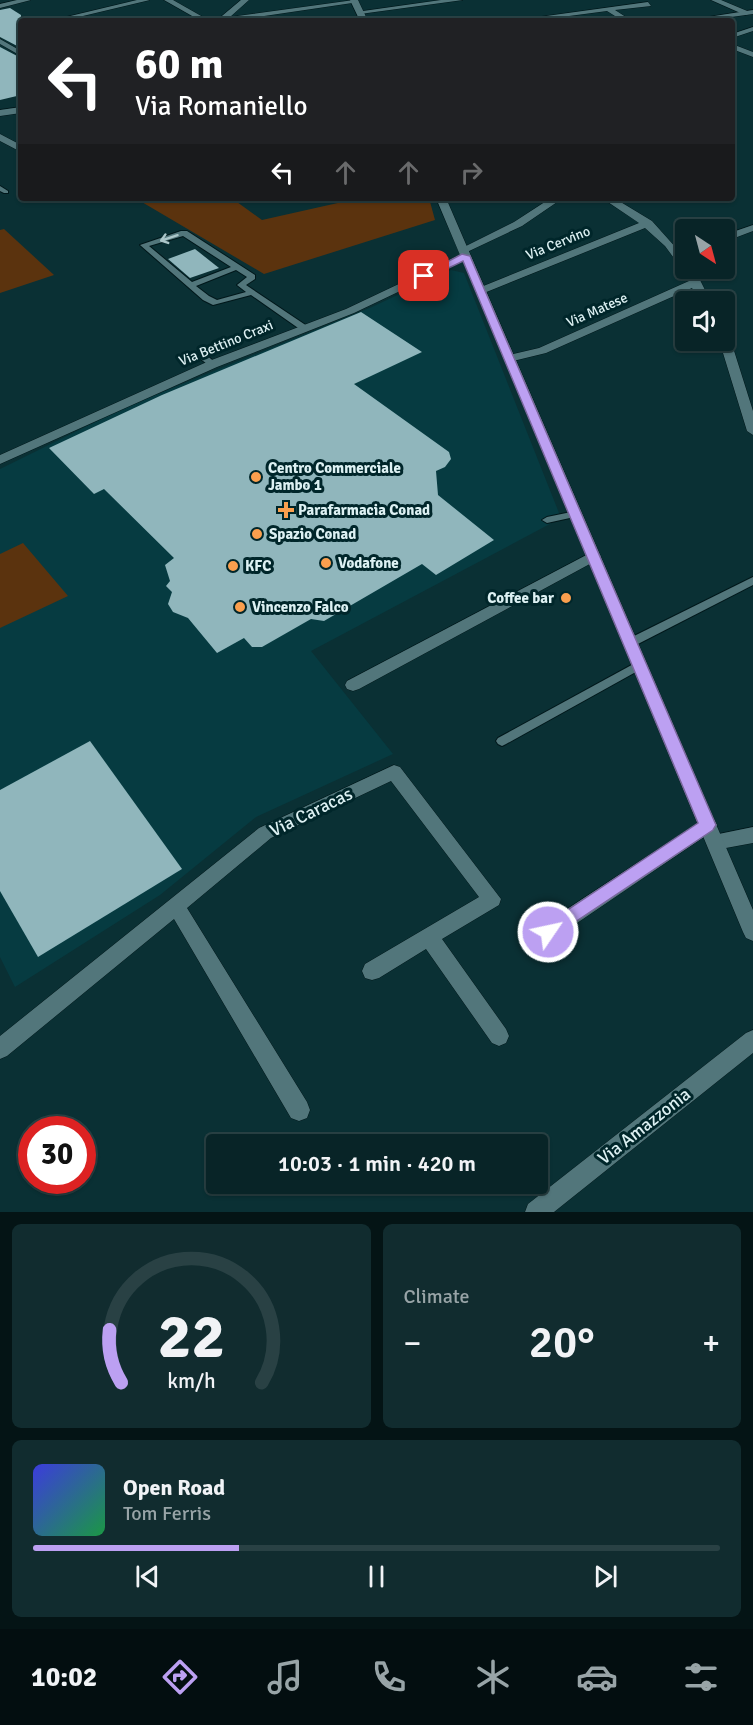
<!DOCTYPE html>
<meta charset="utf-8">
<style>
body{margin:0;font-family:Signika,sans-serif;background:#112c2f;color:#f1f3f6;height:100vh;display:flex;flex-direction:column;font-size:22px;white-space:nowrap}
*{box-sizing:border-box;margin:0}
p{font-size:20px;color:#98a4a7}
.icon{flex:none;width:33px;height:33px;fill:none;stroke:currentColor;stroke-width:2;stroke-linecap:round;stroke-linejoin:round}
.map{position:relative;height:1212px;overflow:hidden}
.panel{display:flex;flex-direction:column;gap:12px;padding:12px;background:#041415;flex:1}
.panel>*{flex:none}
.banner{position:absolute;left:18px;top:18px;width:717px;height:183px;border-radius:6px;box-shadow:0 2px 4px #0004,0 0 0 2px #294144;background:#202124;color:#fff;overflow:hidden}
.needle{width:39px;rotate:144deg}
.controls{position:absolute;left:675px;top:219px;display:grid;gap:12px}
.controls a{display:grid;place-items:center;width:60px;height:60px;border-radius:6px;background:#082427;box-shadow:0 2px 4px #0004,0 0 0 2px #294144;font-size:30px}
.speed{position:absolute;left:18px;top:1116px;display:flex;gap:12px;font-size:30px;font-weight:700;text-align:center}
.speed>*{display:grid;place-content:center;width:78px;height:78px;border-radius:50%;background:#082427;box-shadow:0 2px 4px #0004,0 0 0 2px #294144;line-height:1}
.speed .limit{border:9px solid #d22;background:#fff;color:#111}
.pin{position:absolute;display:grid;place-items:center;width:51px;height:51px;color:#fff;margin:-26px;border-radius:12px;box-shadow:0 3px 9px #0006}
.me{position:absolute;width:66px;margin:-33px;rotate:56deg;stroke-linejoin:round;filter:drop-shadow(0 0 4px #0008)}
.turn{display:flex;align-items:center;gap:21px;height:126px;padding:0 18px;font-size:27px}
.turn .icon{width:78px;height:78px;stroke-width:2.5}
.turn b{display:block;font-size:42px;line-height:51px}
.lanes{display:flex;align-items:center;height:57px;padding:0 18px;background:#0003;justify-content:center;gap:30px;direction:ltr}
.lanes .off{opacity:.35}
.big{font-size:45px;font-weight:600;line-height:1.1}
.panel .card{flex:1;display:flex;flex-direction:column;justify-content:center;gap:9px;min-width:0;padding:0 21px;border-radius:9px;background:#112c2f}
.panel .dial{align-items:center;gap:0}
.dial svg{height:156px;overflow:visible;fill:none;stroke:#294144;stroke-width:7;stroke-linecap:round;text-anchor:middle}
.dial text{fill:#f1f3f6;stroke:none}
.song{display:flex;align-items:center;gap:18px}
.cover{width:72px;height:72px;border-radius:9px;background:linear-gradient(135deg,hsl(240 70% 55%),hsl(140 70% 35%))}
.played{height:6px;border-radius:3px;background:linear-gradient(90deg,#bca0f2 30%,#294144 30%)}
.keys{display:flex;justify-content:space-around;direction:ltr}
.heat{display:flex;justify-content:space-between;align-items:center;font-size:33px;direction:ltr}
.panel .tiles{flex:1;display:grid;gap:12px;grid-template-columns:1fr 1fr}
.card:last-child{grid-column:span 2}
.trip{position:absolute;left:206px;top:1134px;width:342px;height:60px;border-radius:6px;background:#082427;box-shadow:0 2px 4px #0004,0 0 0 2px #294144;font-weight:600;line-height:60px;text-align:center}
.tabs{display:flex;height:96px;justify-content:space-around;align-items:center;background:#030e10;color:#98a4a7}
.tabs .icon{width:42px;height:42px}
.tabs .on{color:#bca0f2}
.tabs b{font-size:27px;color:#f1f3f6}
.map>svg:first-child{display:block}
.built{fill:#063b41}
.green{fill:#5b330e}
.building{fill:#90b6bc}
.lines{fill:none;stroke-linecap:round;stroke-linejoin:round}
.service-casing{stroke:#00171a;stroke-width:2}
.minor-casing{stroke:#00171a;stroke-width:1}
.tertiary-casing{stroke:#00171a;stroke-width:1}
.secondary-casing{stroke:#00171a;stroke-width:1}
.service{fill:#52767b;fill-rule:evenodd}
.minor{fill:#52767b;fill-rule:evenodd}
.tertiary{fill:#52767b;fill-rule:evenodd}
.secondary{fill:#52767b;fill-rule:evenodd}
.oneway{stroke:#acc6c9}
.route{fill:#bca0f2;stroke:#7a689d;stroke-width:1.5}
.poi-dot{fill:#fa9f4e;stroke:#00262a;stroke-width:2}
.labels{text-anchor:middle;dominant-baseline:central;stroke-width:6;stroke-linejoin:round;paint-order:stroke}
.far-street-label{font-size:14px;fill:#ddf1f3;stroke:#00262a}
.poi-label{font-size:15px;font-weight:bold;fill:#ddf1f3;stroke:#00262a;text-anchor:start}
.near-street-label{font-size:18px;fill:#ddf1f3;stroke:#00262a}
</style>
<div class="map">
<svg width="753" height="1212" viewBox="0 0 753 1212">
<rect width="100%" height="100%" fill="#0a3034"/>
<path class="built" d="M451,270l13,3 97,245 -250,133 82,103 -137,63 -96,78 -145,92 -15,-30v-488l128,-63 244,-99z"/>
<g class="green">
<path d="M135,198h116l-14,4 25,18 98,-22h69l6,22 -171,54z"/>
<path d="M4,229l50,46 -54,18v-63z"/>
<path d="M23,543l45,53 -68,32v-74z"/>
</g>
<g class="building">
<path d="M10,8l11,7v33l-21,-11v-27z"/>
<path d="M0,47l21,11v37l-21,5z"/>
<path d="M195,249l24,19 -29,10 -22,-19z"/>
<path d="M361,312l61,40 -68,32 95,68 2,7 -6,8 -9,4 2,24 56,45 -58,35 -14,-11 -98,57 -13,-2 -49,28h-10l-8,-9 -27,15 -29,-35 -15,-6 -5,-8 4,-12 -6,-6 4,-5 -5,-16 9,-7 -70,-69 -10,5 -45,-46 113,-53z"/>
<path d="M90,741l92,128 -144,88 -38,-66v-101z"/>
</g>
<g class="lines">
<g class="service-casing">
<g id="service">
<path d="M0,186l8,5v2h-4l-4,-2z"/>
<path d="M181,231h6l68,44v4l-9,6 61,41v4h-6l-50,-35 -38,10 -10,-5 -63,-55zM183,236l48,31 -39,15 -43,-36zM236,270l11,7 -10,8 9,7 -29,8 -8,-4 -13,-10z"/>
<path d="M199,354h6l12,10 -1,2h-6l-11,-8z"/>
<path d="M576,511l3,1 2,2 -2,2 -32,7 -5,-3 5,-3z"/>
<path d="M753,577v8l-119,61h-8l-1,-3 1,-3z"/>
<path d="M639,661l4,1 2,3 -2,3 -137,76 -4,2 -4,-2 -2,-3 2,-3z"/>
</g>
</g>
<g class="minor-casing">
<g id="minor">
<path d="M17,0h14l-31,8v-4z"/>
<path d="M137,0h13l-84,20 -4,-2z"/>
<path d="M164,0h9l37,21h-9z"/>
<path d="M241,0h8l-19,17 124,-17 5,2 -129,19h-14z"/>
<path d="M441,0h22l-103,14 -4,-2z"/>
<path d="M711,0h10l31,13 -7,2z"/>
<path d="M648,2l3,4 -36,4 17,11h-9l-16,-10 -76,10h-21z"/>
<path d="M753,27v4l-21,7v-4z"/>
<path d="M0,39l21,12v5l-21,-12z"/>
<path d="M732,44l21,8v5l-21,-8z"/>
<path d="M0,134l21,11v7l-21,-11z"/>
<path d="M551,198h12l-41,28 -55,26 -9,-2 56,-28z"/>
<path d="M602,198h12l38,23 34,38v9l4,1h-8l-17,-23 -20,-18 -161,65h-8v-4l163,-66z"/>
<path d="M753,225v6l-29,11v-7z"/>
<path d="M691,273l9,7 11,22h-11l-8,-14 -146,65 -37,9 -6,-4 2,-2 34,-8 150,-67 -3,-5z"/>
<path d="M724,335l6,3 23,73v24l-6,-4 -28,-91h5z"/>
<path d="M594,551l7,5 -2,3 -240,130 -6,2 -6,-2 -2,-4 2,-4z"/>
<path d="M394,765l6,2 101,132 -2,6 -57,34 64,90 3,7 -3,7 -7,3 -7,-3 -66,-94 -47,29 -7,2 -7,-2 -3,-7 3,-7 114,-67 -88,-116 -120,57 -84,70 120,194 3,8 -3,8 -8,3 -8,-3 -117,-199 -167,137 -7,3v-23l259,-208z"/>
<path d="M708,817l6,3 3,5 -3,5 -159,108 -7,3 -7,-3 -3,-6 3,-6z"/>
<path d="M753,827v16l-38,7 -6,-2 -3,-6 3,-6z"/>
<path d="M753,1030v23l-199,159h-29l3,-8 218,-171z"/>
</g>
</g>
<g class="tertiary-casing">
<g id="tertiary">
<path d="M350,0h8l10,21h-8z"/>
<path d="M436,198h10l307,712v31l-7,-3 -3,-6 -280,-671 -109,52 -137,54 -217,97v-9l209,-94 137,-52 114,-54z"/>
</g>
</g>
<g class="secondary-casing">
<g id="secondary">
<path d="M753,10v4l-51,7h-20z"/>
<path d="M21,107v6l-21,3v-6z"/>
</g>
</g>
<use href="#service" class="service"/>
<use href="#minor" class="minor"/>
<use href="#tertiary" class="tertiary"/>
<use href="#secondary" class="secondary"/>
</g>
<defs><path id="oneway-shaft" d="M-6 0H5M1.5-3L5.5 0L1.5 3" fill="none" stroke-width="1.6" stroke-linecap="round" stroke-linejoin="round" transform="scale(1.5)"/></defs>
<use class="oneway" href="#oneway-shaft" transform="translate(169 238) rotate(162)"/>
<path class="route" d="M462,254l8,2 246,569 -3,5 -165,110 -6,-2 -3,-6 3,-5 156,-104 -235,-562 -35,17 -8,-2z"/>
<g class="poi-dot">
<circle cx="256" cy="477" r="6"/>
<path d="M283 501h6v6h6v6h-6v6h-6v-6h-6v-6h6z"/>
<circle cx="257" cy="534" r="6"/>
<circle cx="326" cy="563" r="6"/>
<circle cx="233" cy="566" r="6"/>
<circle cx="566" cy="598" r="6"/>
<circle cx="240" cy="607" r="6"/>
</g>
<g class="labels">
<g class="far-street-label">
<text transform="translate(558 243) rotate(-22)">Via Cervino</text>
<text transform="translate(597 310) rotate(-24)">Via Matese</text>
<text transform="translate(226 343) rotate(-22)">Via Bettino Craxi</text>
</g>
<g class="poi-label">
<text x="268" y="468">Centro Commerciale<tspan x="268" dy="17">Jambo 1</tspan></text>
<text x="298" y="510">Parafarmacia Conad</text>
<text x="269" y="534">Spazio Conad</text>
<text x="338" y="563">Vodafone</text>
<text x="245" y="566">KFC</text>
<text x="554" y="598" text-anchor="end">Coffee bar</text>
<text x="252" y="607">Vincenzo Falco</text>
</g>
<g class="near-street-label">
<text transform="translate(311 812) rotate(-26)">Via Caracas</text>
<text transform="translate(644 1126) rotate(-38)">Via Amazzonia</text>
</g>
</g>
</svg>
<div class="controls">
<a><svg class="needle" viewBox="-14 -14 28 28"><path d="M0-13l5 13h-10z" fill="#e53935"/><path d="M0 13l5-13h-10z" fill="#98a4a7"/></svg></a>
<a><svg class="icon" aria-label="sound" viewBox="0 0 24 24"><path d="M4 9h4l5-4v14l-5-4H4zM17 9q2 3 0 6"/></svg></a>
</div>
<div class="speed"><div class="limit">30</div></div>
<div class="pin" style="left:424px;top:276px;background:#d93025"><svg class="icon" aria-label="arrive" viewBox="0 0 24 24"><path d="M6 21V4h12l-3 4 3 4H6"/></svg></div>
<svg class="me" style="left:548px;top:932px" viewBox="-20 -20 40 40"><circle r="17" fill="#bca0f2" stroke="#fff" stroke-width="3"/><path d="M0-11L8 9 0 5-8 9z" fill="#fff"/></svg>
<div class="trip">10:03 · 1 min · 420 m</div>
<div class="banner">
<div class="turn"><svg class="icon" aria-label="left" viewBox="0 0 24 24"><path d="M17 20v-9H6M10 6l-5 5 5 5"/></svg><div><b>60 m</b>Via Romaniello</div></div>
<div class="lanes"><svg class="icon" aria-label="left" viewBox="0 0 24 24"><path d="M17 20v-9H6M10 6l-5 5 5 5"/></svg><svg class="icon off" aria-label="ahead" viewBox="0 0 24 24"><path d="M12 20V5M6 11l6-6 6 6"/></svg><svg class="icon off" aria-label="ahead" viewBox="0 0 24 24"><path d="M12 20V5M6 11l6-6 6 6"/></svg><svg class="icon off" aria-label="right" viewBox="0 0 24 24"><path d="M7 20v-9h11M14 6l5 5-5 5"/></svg></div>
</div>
</div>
<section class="panel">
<div class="tiles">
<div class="card dial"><svg viewBox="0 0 100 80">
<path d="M14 69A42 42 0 1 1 86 69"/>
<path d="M14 69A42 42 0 0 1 8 42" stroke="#bca0f2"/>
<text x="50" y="56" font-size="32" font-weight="700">22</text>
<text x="50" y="72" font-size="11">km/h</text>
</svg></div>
<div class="card"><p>Climate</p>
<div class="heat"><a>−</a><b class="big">20°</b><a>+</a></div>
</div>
<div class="card">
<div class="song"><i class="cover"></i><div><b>Open Road</b><p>Tom Ferris</p></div></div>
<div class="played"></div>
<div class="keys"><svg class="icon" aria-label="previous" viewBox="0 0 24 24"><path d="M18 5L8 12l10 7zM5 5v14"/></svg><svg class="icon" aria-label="pause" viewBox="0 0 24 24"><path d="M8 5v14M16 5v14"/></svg><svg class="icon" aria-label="next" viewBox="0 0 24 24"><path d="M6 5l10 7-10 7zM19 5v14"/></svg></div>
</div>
</div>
</section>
<nav class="tabs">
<b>10:02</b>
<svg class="icon on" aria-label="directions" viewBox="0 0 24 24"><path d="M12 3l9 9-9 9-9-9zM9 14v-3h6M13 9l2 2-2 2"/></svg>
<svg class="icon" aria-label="music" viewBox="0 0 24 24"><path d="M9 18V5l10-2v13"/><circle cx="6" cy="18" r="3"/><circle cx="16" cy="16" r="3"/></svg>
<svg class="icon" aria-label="phone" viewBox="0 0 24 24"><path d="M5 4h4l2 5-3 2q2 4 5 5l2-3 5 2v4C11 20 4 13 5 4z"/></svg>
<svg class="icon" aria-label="climate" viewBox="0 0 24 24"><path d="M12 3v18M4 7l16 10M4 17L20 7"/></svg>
<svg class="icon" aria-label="car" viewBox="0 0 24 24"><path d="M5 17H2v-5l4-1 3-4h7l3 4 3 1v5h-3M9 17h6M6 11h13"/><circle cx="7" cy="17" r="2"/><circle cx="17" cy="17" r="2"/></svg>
<svg class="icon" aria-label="filters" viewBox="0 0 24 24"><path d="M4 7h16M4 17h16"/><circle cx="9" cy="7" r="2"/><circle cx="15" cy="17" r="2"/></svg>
</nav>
